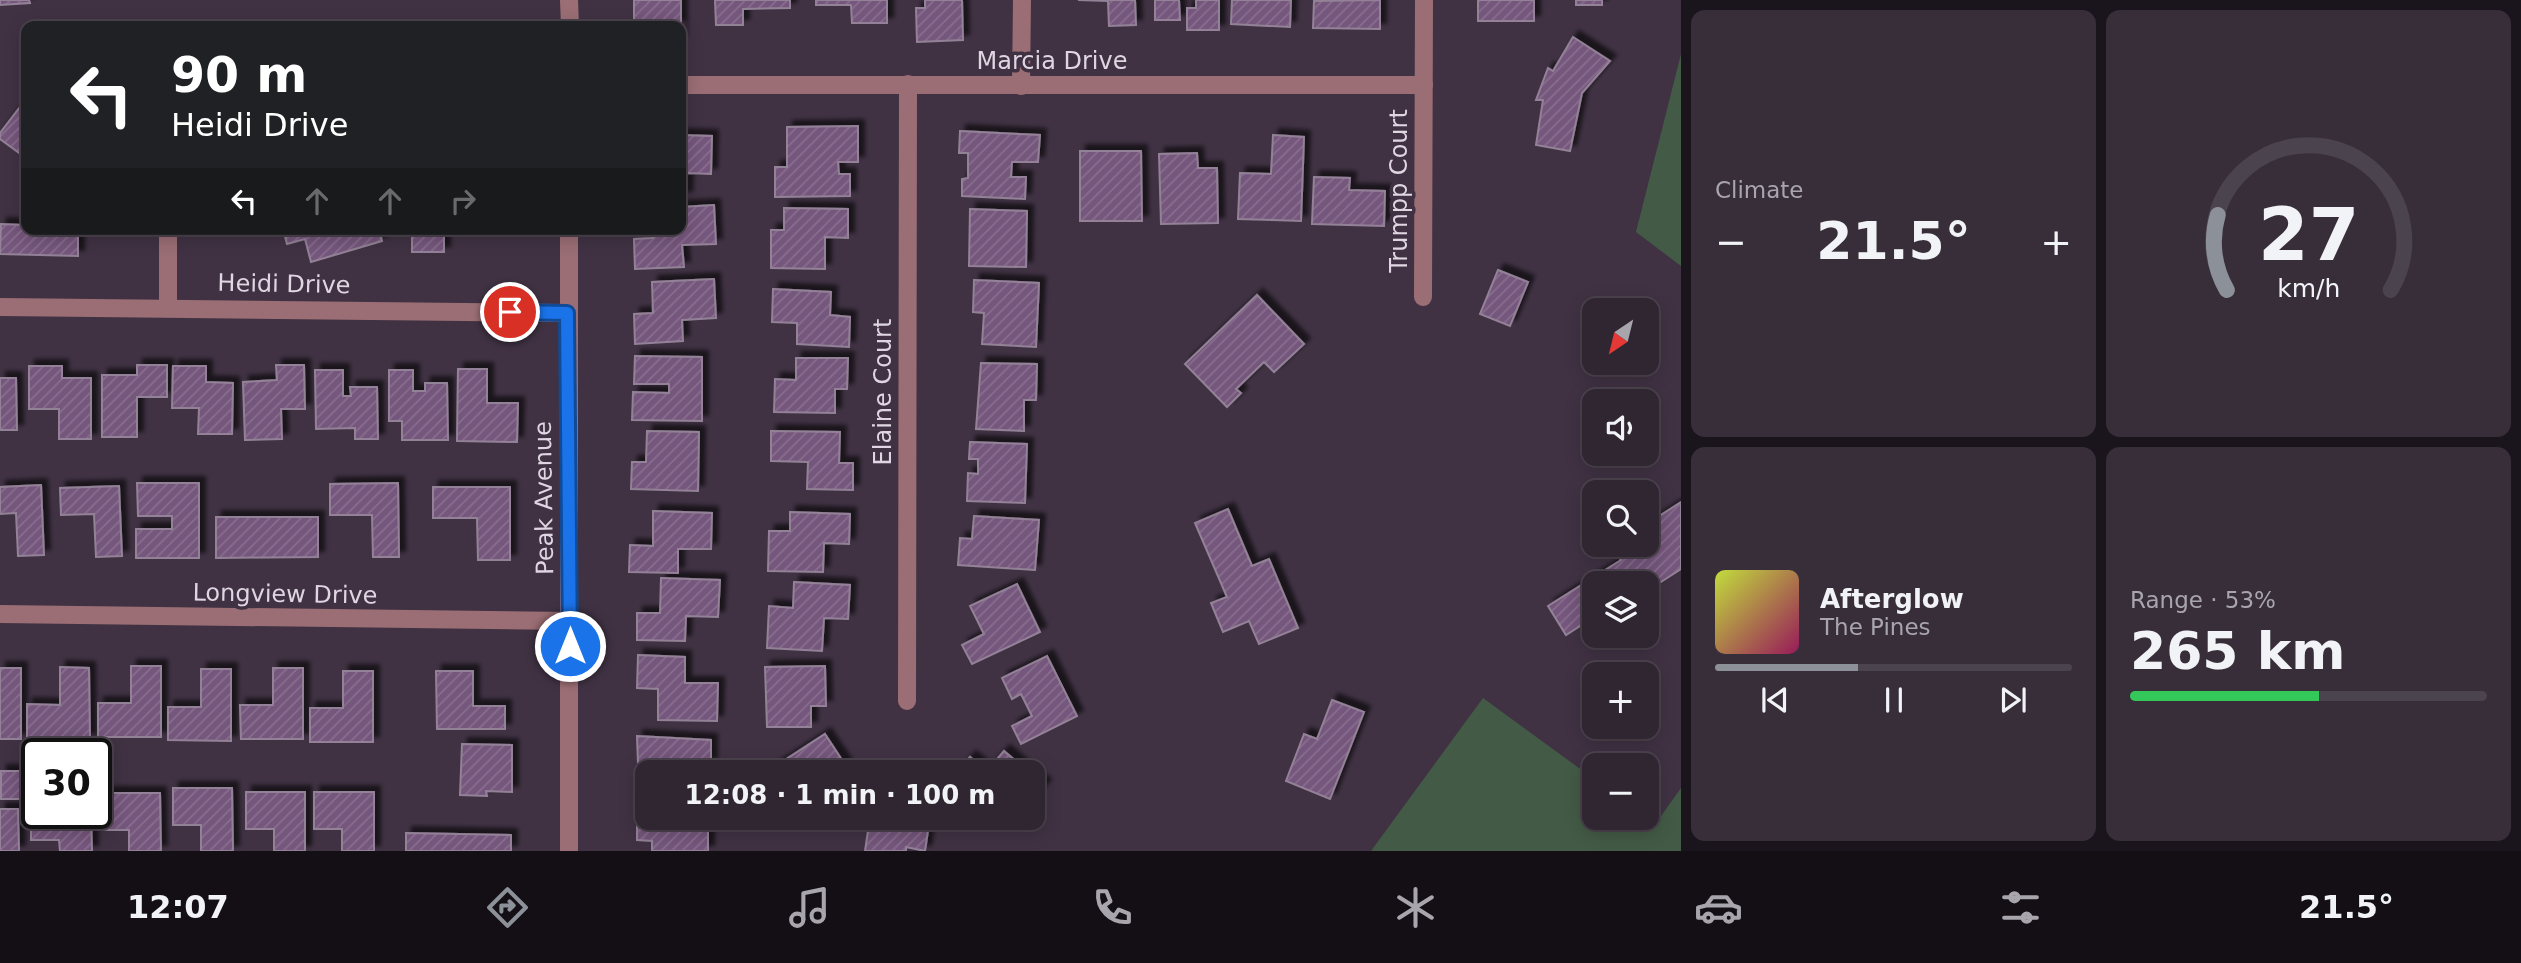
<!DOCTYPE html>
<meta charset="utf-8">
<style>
body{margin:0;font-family:"DejaVu Sans",sans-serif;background:#382e3a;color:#f1f3f6;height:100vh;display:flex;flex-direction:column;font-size:26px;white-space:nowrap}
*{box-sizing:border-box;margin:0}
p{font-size:23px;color:#a8a5ac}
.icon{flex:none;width:38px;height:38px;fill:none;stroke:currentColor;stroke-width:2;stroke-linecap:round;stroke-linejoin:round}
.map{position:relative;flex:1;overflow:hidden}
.sheet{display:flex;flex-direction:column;gap:10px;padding:10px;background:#1a151c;width:840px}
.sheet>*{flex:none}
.top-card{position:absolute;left:21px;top:21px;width:665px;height:214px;border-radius:14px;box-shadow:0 4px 18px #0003,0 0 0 2px #4b434d;background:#202124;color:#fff;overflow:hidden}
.needle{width:46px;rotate:215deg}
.buttons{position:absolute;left:1582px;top:298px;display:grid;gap:14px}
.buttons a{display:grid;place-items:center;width:77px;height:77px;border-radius:14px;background:#302632;box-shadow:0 4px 18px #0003,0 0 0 2px #4b434d;font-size:35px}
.speed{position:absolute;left:21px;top:738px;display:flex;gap:14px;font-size:35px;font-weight:700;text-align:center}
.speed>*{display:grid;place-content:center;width:91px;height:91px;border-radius:50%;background:#302632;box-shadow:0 4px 18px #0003,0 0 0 2px #4b434d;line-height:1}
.speed .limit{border:4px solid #111;border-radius:10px;background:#fff;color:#111}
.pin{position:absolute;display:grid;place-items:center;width:60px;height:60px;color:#fff;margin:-30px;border:4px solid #fff;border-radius:50%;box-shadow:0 2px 7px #0007}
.me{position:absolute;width:77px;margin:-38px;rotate:0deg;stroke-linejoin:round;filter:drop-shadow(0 0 5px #0008)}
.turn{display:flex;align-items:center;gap:24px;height:147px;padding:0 35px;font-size:32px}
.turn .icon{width:91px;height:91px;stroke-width:2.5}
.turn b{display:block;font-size:49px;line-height:60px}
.lanes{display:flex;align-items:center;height:66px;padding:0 35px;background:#0003;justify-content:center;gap:35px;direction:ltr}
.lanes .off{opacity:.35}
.big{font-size:52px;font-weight:700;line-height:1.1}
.sheet .tile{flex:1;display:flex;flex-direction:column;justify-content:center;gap:10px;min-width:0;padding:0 24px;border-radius:14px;background:#382e3a}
.sheet .dial{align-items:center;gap:0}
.dial svg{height:182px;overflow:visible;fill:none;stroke:#4b434d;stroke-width:7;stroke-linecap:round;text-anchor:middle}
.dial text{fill:#f1f3f6;stroke:none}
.song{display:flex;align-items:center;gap:21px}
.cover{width:84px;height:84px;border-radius:10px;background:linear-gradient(135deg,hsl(70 70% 55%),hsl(330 70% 35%))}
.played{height:7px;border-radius:4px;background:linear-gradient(90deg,#8c9099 40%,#4b434d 40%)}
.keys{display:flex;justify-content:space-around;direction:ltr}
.heat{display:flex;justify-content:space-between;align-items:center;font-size:38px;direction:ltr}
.charge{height:10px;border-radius:5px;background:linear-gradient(90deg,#34c759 53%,#4b434d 0)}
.sheet .tiles{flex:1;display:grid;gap:10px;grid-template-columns:repeat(2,1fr)}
.trip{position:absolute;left:635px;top:760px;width:410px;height:70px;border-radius:14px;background:#302632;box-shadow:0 4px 18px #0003,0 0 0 2px #4b434d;font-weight:700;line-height:70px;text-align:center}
.dock{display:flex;height:112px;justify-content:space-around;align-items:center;background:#130f14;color:#a8a5ac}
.dock .icon{width:49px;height:49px}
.dock .selected{color:#8c9099}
.dock b{font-size:32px;color:#f1f3f6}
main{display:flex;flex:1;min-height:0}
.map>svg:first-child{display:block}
.grass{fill:#435b46}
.building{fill:url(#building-hatch);stroke:#938297;stroke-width:2;filter:url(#shadow)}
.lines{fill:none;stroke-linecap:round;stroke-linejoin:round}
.minor{stroke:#9b6e75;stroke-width:18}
.route-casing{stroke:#114b97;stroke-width:18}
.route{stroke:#1a73e8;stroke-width:12}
.labels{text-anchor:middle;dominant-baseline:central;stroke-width:7;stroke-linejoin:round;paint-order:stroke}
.street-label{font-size:24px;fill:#dfd6e1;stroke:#403243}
</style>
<main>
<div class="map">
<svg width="1681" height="851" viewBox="0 0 1681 851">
<defs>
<pattern id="building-hatch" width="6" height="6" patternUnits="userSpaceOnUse" patternTransform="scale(1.75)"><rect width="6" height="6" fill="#75567c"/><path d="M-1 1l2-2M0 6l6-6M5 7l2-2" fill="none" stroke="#886e8e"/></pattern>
<filter id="shadow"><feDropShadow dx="6" dy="-6" stdDeviation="2" flood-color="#0009"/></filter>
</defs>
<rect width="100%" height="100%" fill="#403243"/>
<g class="grass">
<path d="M1681,54v212l-45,-34z"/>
<path d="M1483,698l111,81v38l53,-1 9,7 25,-35v63h-310z"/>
</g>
<g class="building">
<path d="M0,0h29l1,3 -30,2z"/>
<path d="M634,0h47v41v-15h-47z"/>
<path d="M715,0h75v8l-47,1v16h-27z"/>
<path d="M816,0h71v23h-35l-1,-18h-35z"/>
<path d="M925,0h37l1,40 -46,2 -1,-34h9z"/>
<path d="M1078,0h57l1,25 -27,1 -1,-25z"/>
<path d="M1155,0h24l1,20h-25z"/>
<path d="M1196,0h23v30h-32v-22h9z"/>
<path d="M1232,0h59l-1,27 -59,-3z"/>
<path d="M1380,0v29l-67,-1 1,-27z"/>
<rect x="1478" y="0" width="56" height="21"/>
<rect x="1576" y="0" width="26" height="5"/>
<path d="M1573,37l37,24 -28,32 -12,58 -34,-6 7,-45h-7l12,-32 5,3z"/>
<path d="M20,107l6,5v46l-26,-19v-6z"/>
<path d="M858,126v36h-20l1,12h11v22l-75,1v-30h12v-40z"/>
<path d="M960,131l80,4 -2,27h-26l-1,15h15l-1,22 -63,-3v-17l6,-1v-25h-9z"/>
<path d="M681,135l31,1 -1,38 -24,-1 -1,24h-5z"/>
<path d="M1273,135l31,2 -3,84 -63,-2 2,-46 31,1z"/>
<path d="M1080,151h61l1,70h-62z"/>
<path d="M1197,153l1,15h19l1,55 -57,1 -2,-70z"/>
<path d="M1314,177l36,1 -1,12 36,1 -1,35 -72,-2z"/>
<path d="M24,205l2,24h52v27l-78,-2 1,-30 23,1z"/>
<path d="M714,205l2,39 -34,1 2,22 -49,2 -1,-30 19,-1v-9h28v-22z"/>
<path d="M784,208l64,1v29l-23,-1v32l-54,-1v-38h13z"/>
<path d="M970,209l57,2 -1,56 -57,-1z"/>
<path d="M283,229h96l3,12 -71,21 -6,-23 -18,5z"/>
<path d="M412,229h95v7l-63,-1v17h-32z"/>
<path d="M1498,270l30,12 -18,44 -30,-12z"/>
<path d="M714,279l2,39 -34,2 1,21 -48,3 -1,-30 19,-1 -1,-31z"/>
<path d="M974,280l65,3 -3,64 -54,-3 2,-31 -11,-1z"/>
<path d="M773,289l58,3 -1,23 20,2 -1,30 -52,-3v-21l-25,-1z"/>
<path d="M1257,295l47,49 -30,28 -10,-10 -28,27 5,4 -14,14 -42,-43z"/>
<path d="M635,356l67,1v64l-70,-1 1,-28 36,1v-9h-35z"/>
<path d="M796,358h52l-1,31h-12v24l-61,-1 1,-33 21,1z"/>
<path d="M981,363l56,1 -1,36h-12v31l-48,-2z"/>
<path d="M137,365h30v32h-30v40h-35v-62h35z"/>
<path d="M276,365h28l1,44h-24l1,30 -37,1 -2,-58 34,-2z"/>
<path d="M29,366h33v12h29v61h-32v-30h-30z"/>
<path d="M173,366h33v16l27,1 -1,51h-34l1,-26h-27z"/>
<path d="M458,369h29v34h31l-1,39 -60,-1z"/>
<path d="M315,370h28v26h8l-1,-9h27l1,52h-23v-11l-39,1z"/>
<path d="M389,370h24v21h12v-8h22l1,57h-46v-19h-13z"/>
<path d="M0,378h16l1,52h-17z"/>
<path d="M647,431l52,1 -1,59 -67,-2 1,-27h14z"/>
<path d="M771,431l69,1 -1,31h14v27l-46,-1 1,-27 -37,-1z"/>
<path d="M970,442l57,2 -2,59 -58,-2 1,-28 10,1v-15h-9z"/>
<path d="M137,483h62v75h-63v-29h36v-13h-34z"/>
<path d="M398,483l1,74h-26l-1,-42h-42v-31z"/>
<path d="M41,485l3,70 -26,1 -2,-43 -16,1v-27z"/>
<path d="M119,486l3,70 -26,1 -2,-43 -33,1 -1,-27z"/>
<path d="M433,487h77v73h-32l-1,-42h-44z"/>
<path d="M1681,502v67l-34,22v-8h-53v34l-28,18 -18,-29 73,-46 -9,-14 35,-2v-20z"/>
<path d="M1228,509l24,57 17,-7 29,69 -39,16 -10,-23 -26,11 -12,-29 16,-6 -32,-74z"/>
<path d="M653,511l59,2 -1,36h-33v24l-49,-1 1,-27 23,1z"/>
<path d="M790,512l60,2 -1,30 -25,-1 -1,29 -55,-1 1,-40h21z"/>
<path d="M974,516l65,4 -4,50 -77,-5 2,-27 12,1z"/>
<path d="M216,517h102v40l-102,1z"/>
<path d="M661,578l59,2 -2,37 -32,-1 -1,25 -48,-1v-27h23z"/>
<path d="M794,582l56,3 -2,34 -24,-1 -2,33 -55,-3 2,-42 24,2z"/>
<path d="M1017,584l23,48 -68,32 -10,-19 22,-11 -14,-28z"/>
<path d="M638,655l47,2v26h33l-1,38 -59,-1v-31l-21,-1z"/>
<path d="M1047,656l30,60 -56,28 -9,-18 20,-10 -11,-22 -9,5 -10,-21z"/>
<path d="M131,666h30v71h-63v-34h33z"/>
<path d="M825,666l1,40h-15v21h-44l-2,-60z"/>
<path d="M60,667l29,1 1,71 -63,-1v-34l33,1z"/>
<rect x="0" y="668" width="21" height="71"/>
<path d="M273,668h30v71h-62l-1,-34h33z"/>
<path d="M201,669h30v72l-63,-1v-33h33z"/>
<path d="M343,671h30v71h-63v-34h33z"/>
<path d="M436,671h37v35h32v23h-68z"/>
<path d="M1332,700l32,12 -34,87 -44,-18 18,-47 13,5z"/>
<path d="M825,734l21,32 -8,6h-60l-4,-5z"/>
<path d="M637,736l74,4v24h-12v8h-44v-8h-17z"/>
<path d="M462,744l50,1v47l-26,-1 1,5 -27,-1z"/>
<path d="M1004,751l25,21h-72l13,-15 17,14z"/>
<rect x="1" y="771" width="19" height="28"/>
<path d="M1032,775l13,10 -13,14z"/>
<path d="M173,788h59l1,63h-32v-26h-28z"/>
<path d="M246,792h59v59h-31v-22h-28z"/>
<path d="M314,792h60v59h-32v-22h-28z"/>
<path d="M101,793h59l1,58h-32v-21h-28z"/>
<path d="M31,803h6v11h54l1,37h-32l-1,-11h-28z"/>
<path d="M0,809h18l1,42h-19z"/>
<path d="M637,810l11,1v6h38v12l22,1v21h-56v-10l-15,-1z"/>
<path d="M870,817h60l-5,34 -19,-4v4h-41z"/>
<path d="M406,833l105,2v16h-105z"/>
</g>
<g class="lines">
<g class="minor">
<path d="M569,0l1,26"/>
<path d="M681,85h743"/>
<path d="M1021,86l1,-86"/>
<path d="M569,229v622"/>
<path d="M1423,297l1,-297"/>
<path d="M0,307l567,6"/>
<path d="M168,307v-78"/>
<path d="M0,614l570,7"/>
<path d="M907,701l1,-617"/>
</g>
</g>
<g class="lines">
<g class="route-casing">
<path id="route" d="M510,312l57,1 3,333"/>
</g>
<use href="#route" class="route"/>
</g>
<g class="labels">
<g class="street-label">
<text x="1052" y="61">Marcia Drive</text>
<text transform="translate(1399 191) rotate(-90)">Trumpp Court</text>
<text transform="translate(284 284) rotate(1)">Heidi Drive</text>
<text transform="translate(883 392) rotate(-90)">Elaine Court</text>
<text transform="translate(544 498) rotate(-91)">Peak Avenue</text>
<text transform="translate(285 594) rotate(1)">Longview Drive</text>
</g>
</g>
</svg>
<div class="buttons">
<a><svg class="needle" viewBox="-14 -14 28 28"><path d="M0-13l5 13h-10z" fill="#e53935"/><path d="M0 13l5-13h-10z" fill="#a8a5ac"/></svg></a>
<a><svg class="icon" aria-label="sound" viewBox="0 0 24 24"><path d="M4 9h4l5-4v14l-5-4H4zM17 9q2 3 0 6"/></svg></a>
<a><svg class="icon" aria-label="search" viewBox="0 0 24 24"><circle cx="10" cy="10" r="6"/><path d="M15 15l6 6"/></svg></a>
<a><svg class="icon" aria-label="layers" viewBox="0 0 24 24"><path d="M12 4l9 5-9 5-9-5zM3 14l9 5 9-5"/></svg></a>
<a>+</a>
<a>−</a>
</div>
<div class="speed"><div class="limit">30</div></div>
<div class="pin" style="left:510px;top:312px;background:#d93025"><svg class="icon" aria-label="arrive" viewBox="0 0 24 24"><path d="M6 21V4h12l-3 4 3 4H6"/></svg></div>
<svg class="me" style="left:570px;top:646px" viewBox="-20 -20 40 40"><circle r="17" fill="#1a73e8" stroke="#fff" stroke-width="3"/><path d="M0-11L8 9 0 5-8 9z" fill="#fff"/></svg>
<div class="trip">12:08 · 1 min · 100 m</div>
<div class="top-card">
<div class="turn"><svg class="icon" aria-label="left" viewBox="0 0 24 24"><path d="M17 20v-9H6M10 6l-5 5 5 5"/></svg><div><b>90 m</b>Heidi Drive</div></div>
<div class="lanes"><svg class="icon" aria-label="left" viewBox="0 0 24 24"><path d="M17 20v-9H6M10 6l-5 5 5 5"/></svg><svg class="icon off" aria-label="ahead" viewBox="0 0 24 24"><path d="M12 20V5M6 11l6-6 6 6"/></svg><svg class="icon off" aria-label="ahead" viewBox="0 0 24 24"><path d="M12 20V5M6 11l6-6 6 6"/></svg><svg class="icon off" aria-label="right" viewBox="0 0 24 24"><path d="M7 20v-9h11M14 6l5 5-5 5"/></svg></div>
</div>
</div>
<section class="sheet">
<div class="tiles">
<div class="tile"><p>Climate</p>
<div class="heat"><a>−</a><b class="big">21.5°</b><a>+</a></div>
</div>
<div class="tile dial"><svg viewBox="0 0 100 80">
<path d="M14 69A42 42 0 1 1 86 69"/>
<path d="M14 69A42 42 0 0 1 10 36" stroke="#8c9099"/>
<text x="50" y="56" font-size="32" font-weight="700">27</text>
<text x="50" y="72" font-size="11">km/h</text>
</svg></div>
<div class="tile">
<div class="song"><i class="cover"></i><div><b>Afterglow</b><p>The Pines</p></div></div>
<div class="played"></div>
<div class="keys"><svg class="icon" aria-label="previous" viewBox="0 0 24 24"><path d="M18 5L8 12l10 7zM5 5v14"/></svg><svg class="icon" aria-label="pause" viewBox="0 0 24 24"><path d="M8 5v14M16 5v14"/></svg><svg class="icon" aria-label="next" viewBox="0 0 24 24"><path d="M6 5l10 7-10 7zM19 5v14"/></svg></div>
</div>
<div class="tile"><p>Range · 53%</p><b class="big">265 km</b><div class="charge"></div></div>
</div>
</section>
</main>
<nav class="dock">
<b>12:07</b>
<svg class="icon selected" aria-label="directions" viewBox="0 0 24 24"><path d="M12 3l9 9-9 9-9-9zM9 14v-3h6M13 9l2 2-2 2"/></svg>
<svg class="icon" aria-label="music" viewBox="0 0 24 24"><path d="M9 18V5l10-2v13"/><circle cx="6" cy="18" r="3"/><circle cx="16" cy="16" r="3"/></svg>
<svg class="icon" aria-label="phone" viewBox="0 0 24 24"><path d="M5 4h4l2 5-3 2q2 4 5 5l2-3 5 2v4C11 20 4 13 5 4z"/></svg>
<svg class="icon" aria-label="climate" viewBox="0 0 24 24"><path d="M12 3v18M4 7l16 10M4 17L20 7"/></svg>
<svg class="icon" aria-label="car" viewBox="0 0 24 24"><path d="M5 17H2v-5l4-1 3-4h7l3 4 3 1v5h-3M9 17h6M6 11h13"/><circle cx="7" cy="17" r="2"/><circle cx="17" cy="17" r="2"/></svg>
<svg class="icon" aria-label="filters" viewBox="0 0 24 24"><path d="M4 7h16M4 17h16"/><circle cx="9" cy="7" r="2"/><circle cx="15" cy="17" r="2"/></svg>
<b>21.5°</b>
</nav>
